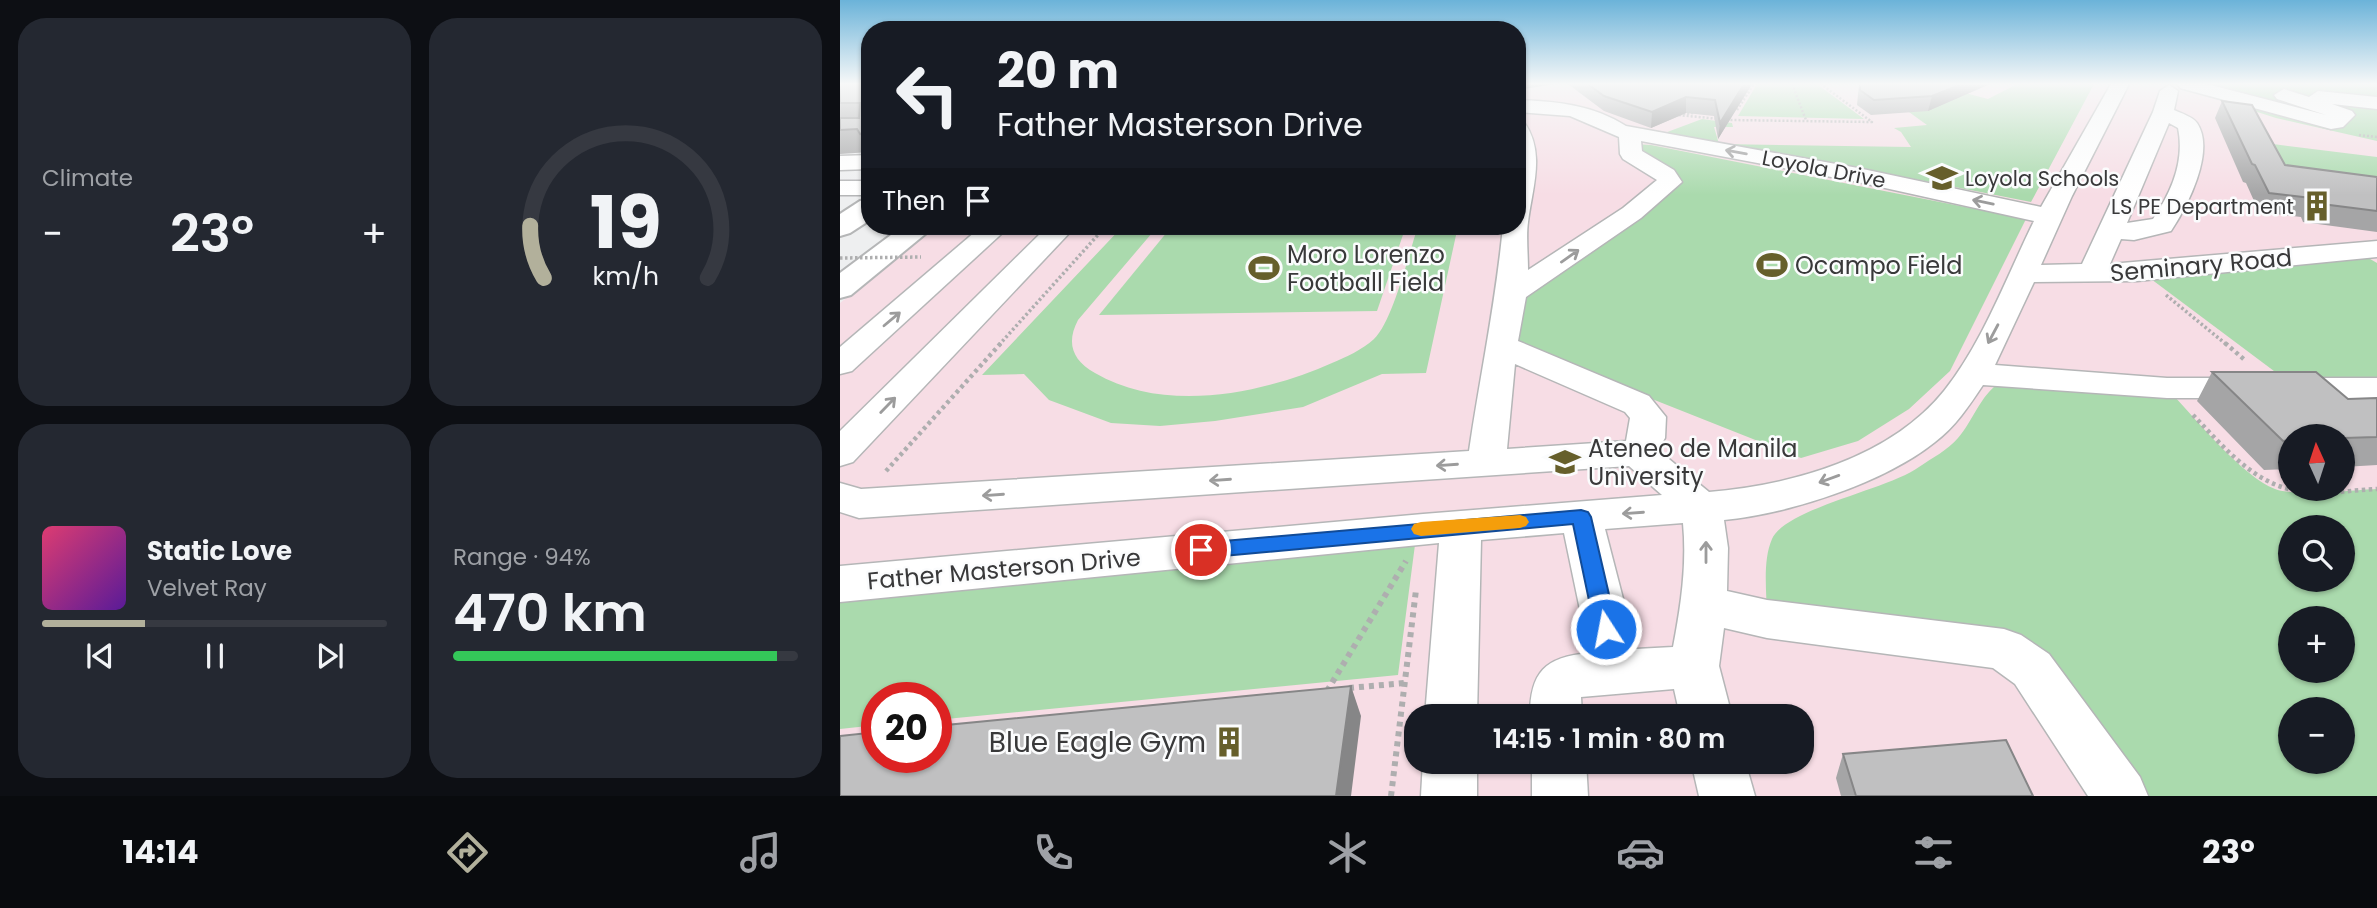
<!DOCTYPE html>
<meta charset="utf-8">
<style>
body{margin:0;font-family:Poppins,sans-serif;background:#242831;color:#f1f3f6;height:100vh;display:flex;flex-direction:column;font-size:26px;white-space:nowrap}
*{box-sizing:border-box;margin:0}
p{font-size:23px;color:#9ea1a6}
.icon{flex:none;width:38px;height:38px;fill:none;stroke:currentColor;stroke-width:2;stroke-linecap:round;stroke-linejoin:round}
.map{position:relative;flex:1;overflow:hidden}
.details{display:flex;flex-direction:column;gap:18px;padding:18px;background:#0d0f14;width:840px}
.details>*{flex:none}
.guide{position:absolute;left:21px;top:21px;width:665px;height:214px;border-radius:28px;box-shadow:0 2px 5px #0004;background:#171b24;color:#f1f3f6;overflow:hidden}
.needle{width:46px;rotate:357deg}
.controls{position:absolute;left:1438px;top:424px;display:grid;gap:14px}
.controls a{display:grid;place-items:center;width:77px;height:77px;border-radius:50%;background:#171b24;box-shadow:0 2px 5px #0004;font-size:35px}
.speed{position:absolute;left:21px;top:682px;display:flex;gap:14px;font-size:35px;font-weight:700;text-align:center}
.speed>*{display:grid;place-content:center;width:91px;height:91px;border-radius:50%;background:#171b24;box-shadow:0 2px 5px #0004;line-height:1}
.speed .limit{border:10px solid #d22;background:#fff;color:#111}
.pin{position:absolute;display:grid;place-items:center;width:60px;height:60px;color:#fff;margin:-30px;border:4px solid #fff;border-radius:50%;box-shadow:0 2px 7px #0007}
.me{position:absolute;width:77px;margin:-38px;rotate:349deg;stroke-linejoin:round;filter:drop-shadow(0 0 5px #0008)}
.turn{display:flex;align-items:center;gap:24px;height:147px;padding:0 21px;font-size:32px}
.turn .icon{width:91px;height:91px;stroke-width:2.5}
.turn b{display:block;font-size:49px;line-height:60px}
.then{display:flex;align-items:center;height:66px;padding:0 21px;background:#0003;gap:14px;font-size:26px}
.big{font-size:52px;font-weight:600;line-height:1.1}
.details .card{flex:1;display:flex;flex-direction:column;justify-content:center;gap:10px;min-width:0;padding:0 24px;border-radius:28px;background:#242831}
.details .dial{align-items:center;gap:0}
.dial svg{height:182px;overflow:visible;fill:none;stroke:#363941;stroke-width:7;stroke-linecap:round;text-anchor:middle}
.dial text{fill:#f1f3f6;stroke:none}
.song{display:flex;align-items:center;gap:21px}
.cover{width:84px;height:84px;border-radius:10px;background:linear-gradient(135deg,hsl(340 70% 55%),hsl(270 70% 35%))}
.played{height:7px;border-radius:4px;background:linear-gradient(90deg,#b2b09b 30%,#363941 30%)}
.keys{display:flex;justify-content:space-around;direction:ltr}
.heat{display:flex;justify-content:space-between;align-items:center;font-size:38px;direction:ltr}
.charge{height:10px;border-radius:5px;background:linear-gradient(90deg,#34c759 94%,#363941 0)}
.details .tiles{flex:1;display:grid;gap:18px;grid-template-columns:repeat(2,1fr)}
.trip{position:absolute;left:564px;top:704px;width:410px;height:70px;border-radius:28px;background:#171b24;box-shadow:0 2px 5px #0004;font-weight:600;line-height:70px;text-align:center}
.dock{display:flex;height:112px;justify-content:space-around;align-items:center;background:#090b0e;color:#9ea1a6}
.dock .icon{width:49px;height:49px}
.dock .selected{color:#b2b09b}
.dock b{font-size:32px;color:#f1f3f6}
main{display:flex;flex:1;min-height:0}
.map>svg:first-child{display:block}
.education{fill:#f7dde5;fill-rule:evenodd}
.green{fill:#aadaad;fill-rule:evenodd}
.lines{fill:none;stroke-linecap:round;stroke-linejoin:round}
.minor-casing{stroke:#b5b6b7;stroke-width:3}
.major-casing{stroke:#b5b6b7;stroke-width:4}
.path-far3{stroke:#aeaeaf;stroke-width:2.5;stroke-dasharray:2 2;stroke-linecap:butt}
.path-far2{stroke:#aeaeaf;stroke-width:3.5;stroke-dasharray:2.5 2.5;stroke-linecap:butt}
.path-far1{stroke:#aeaeaf;stroke-width:4.5;stroke-dasharray:3.5 3.5;stroke-linecap:butt}
.path{stroke:#aeaeaf;stroke-width:6;stroke-dasharray:5 5;stroke-linecap:butt}
.minor{fill:#fff;fill-rule:evenodd}
.major{fill:#fff;fill-rule:evenodd}
.path-bridge{stroke:#aeaeaf;stroke-width:3.5;stroke-dasharray:2.5 2.5;stroke-linecap:butt}
.wall{fill:#a5a5a6}
.shaded-wall{fill:#868687}
.building{fill:#c0c0c1;stroke:#868687;stroke-width:2}
.oneway{stroke:#9c9c9c}
.route{fill:#1a73e8;stroke:#114b97;stroke-width:2}
.slow{fill:#f59e0b}
.labels{text-anchor:middle;dominant-baseline:central;stroke-width:5;stroke-linejoin:round;paint-order:stroke}
.far-street-label{font-size:21px;fill:#39393a;stroke:#fbfcfd}
.far-poi-label{font-size:21px;fill:#39393a;stroke:#fbfcfd;text-anchor:start}
.poi-label{font-size:24px;fill:#39393a;stroke:#fbfcfd;text-anchor:start}
.street-label{font-size:24px;fill:#39393a;stroke:#fbfcfd}
.near-poi-label{font-size:28px;fill:#39393a;stroke:#fbfcfd;text-anchor:end}
</style>
<main>
<section class="details">
<div class="tiles">
<div class="card"><p>Climate</p>
<div class="heat"><a>−</a><b class="big">23°</b><a>+</a></div>
</div>
<div class="card dial"><svg viewBox="0 0 100 80">
<path d="M14 69A42 42 0 1 1 86 69"/>
<path d="M14 69A42 42 0 0 1 8 46" stroke="#b2b09b"/>
<text x="50" y="56" font-size="32" font-weight="700">19</text>
<text x="50" y="72" font-size="11">km/h</text>
</svg></div>
<div class="card">
<div class="song"><i class="cover"></i><div><b>Static Love</b><p>Velvet Ray</p></div></div>
<div class="played"></div>
<div class="keys"><svg class="icon" aria-label="previous" viewBox="0 0 24 24"><path d="M18 5L8 12l10 7zM5 5v14"/></svg><svg class="icon" aria-label="pause" viewBox="0 0 24 24"><path d="M8 5v14M16 5v14"/></svg><svg class="icon" aria-label="next" viewBox="0 0 24 24"><path d="M6 5l10 7-10 7zM19 5v14"/></svg></div>
</div>
<div class="card"><p>Range · 94%</p><b class="big">470 km</b><div class="charge"></div></div>
</div>
</section>
<div class="map">
<svg width="1537" height="796" viewBox="0 0 1537 796">
<rect width="100%" height="100%" fill="#eeeff0"/>
<path class="education" d="M677,84h860v712h-1537v-493l97,-77h580zM1451,436h52v52h-52zM1451,527h52v52h-52zM1451,618h52v52h-52zM37,698h59v60h-59zM1451,709h52v52h-52zM576,716h385v45h-385z"/>
<g class="green">
<path d="M917,84h60l47,35 -126,-3z"/>
<path d="M1030,84h61l57,15 29,-15h77l-63,118 -193,-38 -176,-30 40,-15 30,4 1,4h-19l5,17 192,3 -10,-15 -7,-4 33,-3z"/>
<path d="M1330,84h207v57l-101,-23z"/>
<path d="M795,144l16,1 375,74 -76,152 -41,38 -51,32 -57,17 -283,-112 2,-54 154,-109 -36,-29z"/>
<path d="M1433,144l104,13v36l-83,-11z"/>
<path d="M283,226h35l-80,94c-12,23 -6,40 17,53 70,41 167,21 237,-10 14,-6 30,-13 42,-24 19,-18 35,-86 44,-113h40l-32,147 -44,1 -79,33 -88,14 -55,5 -49,-3 -62,-23 -25,-26 -42,1z"/>
<path d="M332,226h234l-29,85 -278,4z"/>
<path d="M1518,252l19,11v121l-83,2 -151,-113z"/>
<path d="M1159,383l173,11c24,25 71,83 103,95 21,8 77,1 102,0v307h-264l-82,-126 -264,-51c0,-25 -5,-57 5,-80 14,-31 115,-49 147,-72 13,-9 29,-17 39,-29 15,-17 22,-42 41,-55zM1451,527h52v52h-52zM1451,618h52v52h-52zM1451,709h52v52h-52z"/>
<path d="M576,537l-18,138 -462,45v-22h-59v27l-37,4v-140z"/>
</g>
<g class="lines">
<g class="minor-casing">
<g id="minor">
<path d="M1271,84h18l-57,112 -31,69 41,-1 71,-152 7,-21 9,-6 9,6 -4,19c7,3 19,7 23,13 19,28 -10,84 -26,108l-37,9 -13,-1 -11,25 267,-23v16l-240,24 -103,1 -39,83 172,13h210v20h-210l-184,-13c-14,21 -28,42 -48,57 -51,41 -147,72 -211,78l4,28 -1,43 40,9 237,29 17,6 28,19 91,123 8,19h-60l-73,-112 -22,-16 -226,-30 -43,-10 -5,38 13,50h-52l-6,-27 -93,8 1,19h-52c0,-44 15,-59 59,-63l-25,-120 -83,7 -4,176h-52l14,-173 -599,59v-36l583,-52 239,-19 -33,-29 -770,52 -19,-6v-29l21,6 608,-38c11,-75 27,-149 34,-225h14v-106l7,2c22,31 8,66 4,100 -2,13 0,33 0,48l95,-62 34,-28 -34,-21 -3,-5 -1,-17 -49,-21 -53,-4v-12c39,1 76,5 109,26l232,42 183,39zM1329,123l9,5c7,33 -7,65 -25,91l-26,4zM801,141l217,41 176,39c-28,57 -51,121 -90,170 -54,67 -152,94 -235,101l-51,-42 7,-12 1,-21 -17,-21 -131,-55 8,-44 115,-79 41,-36 -8,-12 -32,-19zM675,364l110,48 5,6 -4,23 -119,8zM843,523c4,42 -2,82 -10,124l-37,2 -31,-120z"/>
<path d="M1338,84h29l119,31 -49,-16 -3,-4 10,-6 25,8 9,-6 59,6v12l-45,-5 20,7 3,4 -12,12 -12,2 -151,-41z"/>
<path d="M30,155v14l-30,1v-14z"/>
<rect x="0" y="181" width="30" height="14"/>
<path d="M142,226h28l-158,145 -12,3v-27z"/>
<path d="M208,226h28l-223,236 -13,4v-35z"/>
<path d="M583,761h54v35h-56z"/>
<path d="M692,761h54l2,35h-56z"/>
<path d="M851,761h54l10,35h-56z"/>
</g>
</g>
<g class="major-casing">
<g id="major">
<path d="M30,199v21l-20,13 -10,3v-22l20,-13z"/>
<path d="M63,226h32l-84,69 -11,3v-25z"/>
</g>
</g>
<g class="path-far3">
<path d="M952,84l14,36"/>
<path d="M897,110l17,-26"/>
<path d="M851,112l3,1 -16,2 52,5 142,2 -51,-38"/>
<path d="M1519,135l18,2"/>
</g>
<g class="path-far2">
<path d="M1326,295l61,50"/>
<path d="M159,345l107,-119"/>
</g>
<g class="path-far1">
<path d="M1385,343l21,18"/>
<path d="M1353,415c32,33 64,74 114,77 23,2 47,-2 70,-3"/>
<path d="M46,471l115,-128"/>
</g>
<g class="path">
<path d="M509,688l56,-5"/>
<path d="M487,691l79,-130"/>
<path d="M551,796l25,-206"/>
</g>
<use href="#minor" class="minor"/>
<use href="#major" class="major"/>
<path class="path-bridge" d="M0,258l81,-1"/>
</g>
<g class="wall">
<path d="M0,84h30v68l-30,2z"/>
<path d="M728,84h184l-34,55 -4,-23 -28,-3 -35,15 -47,-17z"/>
<path d="M1019,84h131l-62,27 -57,4 -14,-10z"/>
<path d="M1382,101l63,64 92,12v55l-74,-10 -2,-5 -42,-5 -13,-29 -3,-1 -28,-64z"/>
<path d="M1372,372l136,27 29,-1v67l-34,2v-31h-52v33l-27,1 -67,-69z"/>
<path d="M1003,754l190,42h-192l-5,-18z"/>
</g>
<g class="shaded-wall">
<path d="M677,84h38l-38,6z"/>
<path d="M904,84h8l-34,55 2,-16z"/>
<path d="M1122,84h28l-62,27 4,-15z"/>
<path d="M846,97v16l-35,15 1,-16z"/>
<path d="M30,128v24l-10,-18z"/>
<path d="M511,686l10,30 -10,80h-15z"/>
</g>
<g class="building">
<path d="M0,84h30v44l-10,6 -3,-5 -17,1v-12h19l1,-15h-20z"/>
<path d="M748,84h156l-24,39 -5,-23 -29,-3 -34,15 -48,-16z"/>
<path d="M1020,84h102l-30,12 -58,4 -14,-10z"/>
<path d="M1382,101l30,4 33,60 92,12v34l-63,-8 -3,-5 -42,-5 -14,-28 -3,-1z"/>
<path d="M1372,372h104l32,27 29,-1v39l-34,1v-2h-52v4l-8,1z"/>
<path d="M511,686l-15,110h-496v-60l37,-4v26h59v-32z"/>
<path d="M1166,740l27,56h-177l-13,-42z"/>
</g>
<defs><path id="oneway-shaft" d="M-6 0H5M1.5-3L5.5 0L1.5 3" fill="none" stroke-width="1.6" stroke-linecap="round" stroke-linejoin="round" transform="scale(1.75)"/></defs>
<g class="oneway">
<use href="#oneway-shaft" transform="translate(896 152) rotate(-170)"/>
<use href="#oneway-shaft" transform="translate(1143 202) rotate(-168)"/>
<use href="#oneway-shaft" transform="translate(730 256) rotate(-35)"/>
<use href="#oneway-shaft" transform="translate(52 319) rotate(-40)"/>
<use href="#oneway-shaft" transform="translate(1153 334) rotate(118)"/>
<use href="#oneway-shaft" transform="translate(48 405) rotate(-46)"/>
<use href="#oneway-shaft" transform="translate(607 465) rotate(176)"/>
<use href="#oneway-shaft" transform="translate(989 479) rotate(160)"/>
<use href="#oneway-shaft" transform="translate(380 480) rotate(176)"/>
<use href="#oneway-shaft" transform="translate(153 495) rotate(176)"/>
<use href="#oneway-shaft" transform="translate(793 513) rotate(176)"/>
<use href="#oneway-shaft" transform="translate(866 552) rotate(-90)"/>
</g>
<linearGradient id="sky" x2="0" y2="1"><stop stop-color="#6bb3d9"/><stop offset="0.43" stop-color="#f7f8f8"/><stop offset="1" stop-color="#f7f8f8" stop-opacity="0"/></linearGradient>
<rect width="1537" height="195" fill="url(#sky)"/>
<path class="route" d="M741,510l7,2 3,5 26,112 -3,7 -8,2 -8,-2 -3,-7 -22,-105 -372,34 -7,-2 -3,-6 3,-5 7,-2z"/>
<path class="slow" d="M680,515l6,2 3,5 -3,4 -6,2 -99,8 -7,-2 -3,-5 3,-5 7,-2z"/>
<defs>
<g id="university-bare" transform="scale(2.415)"><path d="M0-5L7-2L0 1L-7-2ZM-4 1L0 2.5L4 1V4Q0 6-4 4Z" fill="#665f2b" stroke="#fbfcfd" stroke-width="2.5" paint-order="stroke"/></g>
<g id="building-bare" transform="scale(2.415)"><path d="M-4-6H4V6H1V3H-1V6H-4ZM-2.5-4.3h1.7v1.8h-1.7ZM.8-4.3h1.7v1.8H.8ZM-2.5-1h1.7V.8h-1.7ZM.8-1h1.7V.8H.8Z" fill="#665f2b" stroke="#fbfcfd" stroke-width="2.5" paint-order="stroke"/></g>
<g id="stadium-bare" transform="scale(2.415)"><path d="M0-5a6.5 5 0 1 0 0 10a6.5 5 0 1 0 0-10ZM-3.5-1.8h7v3.6h-7Z" fill="#665f2b" stroke="#fbfcfd" stroke-width="2.5" paint-order="stroke"/></g>
</defs>
<g fill-rule="evenodd">
<use href="#university-bare" x="1102" y="178"/>
<use href="#building-bare" x="1477" y="206"/>
<use href="#stadium-bare" x="932" y="265"/>
<use href="#stadium-bare" x="424" y="268"/>
<use href="#university-bare" x="725" y="462"/>
<use href="#building-bare" x="389" y="742"/>
</g>
<g class="labels">
<g class="far-street-label">
<text transform="translate(984 169) rotate(11)">Loyola Drive</text>
</g>
<g class="far-poi-label">
<text x="1125" y="178">Loyola Schools</text>
<text x="1454" y="206" text-anchor="end">LS PE Department</text>
</g>
<g class="poi-label">
<text x="447" y="254">Moro Lorenzo<tspan x="447" dy="28">Football Field</tspan></text>
<text x="955" y="265">Ocampo Field</text>
<text x="748" y="448">Ateneo de Manila<tspan x="748" dy="28">University</tspan></text>
</g>
<g class="street-label">
<text transform="translate(1361 265) rotate(-5)">Seminary Road</text>
<text transform="translate(164 569) rotate(-5)">Father Masterson Drive</text>
</g>
<g class="near-poi-label">
<text x="366" y="742">Blue Eagle Gym</text>
</g>
</g>
</svg>
<div class="controls">
<a><svg class="needle" viewBox="-14 -14 28 28"><path d="M0-13l5 13h-10z" fill="#e53935"/><path d="M0 13l5-13h-10z" fill="#9ea1a6"/></svg></a>
<a><svg class="icon" aria-label="search" viewBox="0 0 24 24"><circle cx="10" cy="10" r="6"/><path d="M15 15l6 6"/></svg></a>
<a>+</a>
<a>−</a>
</div>
<div class="speed"><div class="limit">20</div></div>
<div class="pin" style="left:361px;top:550px;background:#d93025"><svg class="icon" aria-label="arrive" viewBox="0 0 24 24"><path d="M6 21V4h12l-3 4 3 4H6"/></svg></div>
<svg class="me" style="left:766px;top:629px" viewBox="-20 -20 40 40"><circle r="17" fill="#1a73e8" stroke="#fff" stroke-width="3"/><path d="M0-11L8 9 0 5-8 9z" fill="#fff"/></svg>
<div class="trip">14:15 · 1 min · 80 m</div>
<div class="guide">
<div class="turn"><svg class="icon" aria-label="left" viewBox="0 0 24 24"><path d="M17 20v-9H6M10 6l-5 5 5 5"/></svg><div><b>20 m</b>Father Masterson Drive</div></div>
<div class="then">Then<svg class="icon" aria-label="arrive" viewBox="0 0 24 24"><path d="M6 21V4h12l-3 4 3 4H6"/></svg></div>
</div>
</div>
</main>
<nav class="dock">
<b>14:14</b>
<svg class="icon selected" aria-label="directions" viewBox="0 0 24 24"><path d="M12 3l9 9-9 9-9-9zM9 14v-3h6M13 9l2 2-2 2"/></svg>
<svg class="icon" aria-label="music" viewBox="0 0 24 24"><path d="M9 18V5l10-2v13"/><circle cx="6" cy="18" r="3"/><circle cx="16" cy="16" r="3"/></svg>
<svg class="icon" aria-label="phone" viewBox="0 0 24 24"><path d="M5 4h4l2 5-3 2q2 4 5 5l2-3 5 2v4C11 20 4 13 5 4z"/></svg>
<svg class="icon" aria-label="climate" viewBox="0 0 24 24"><path d="M12 3v18M4 7l16 10M4 17L20 7"/></svg>
<svg class="icon" aria-label="car" viewBox="0 0 24 24"><path d="M5 17H2v-5l4-1 3-4h7l3 4 3 1v5h-3M9 17h6M6 11h13"/><circle cx="7" cy="17" r="2"/><circle cx="17" cy="17" r="2"/></svg>
<svg class="icon" aria-label="filters" viewBox="0 0 24 24"><path d="M4 7h16M4 17h16"/><circle cx="9" cy="7" r="2"/><circle cx="15" cy="17" r="2"/></svg>
<b>23°</b>
</nav>
